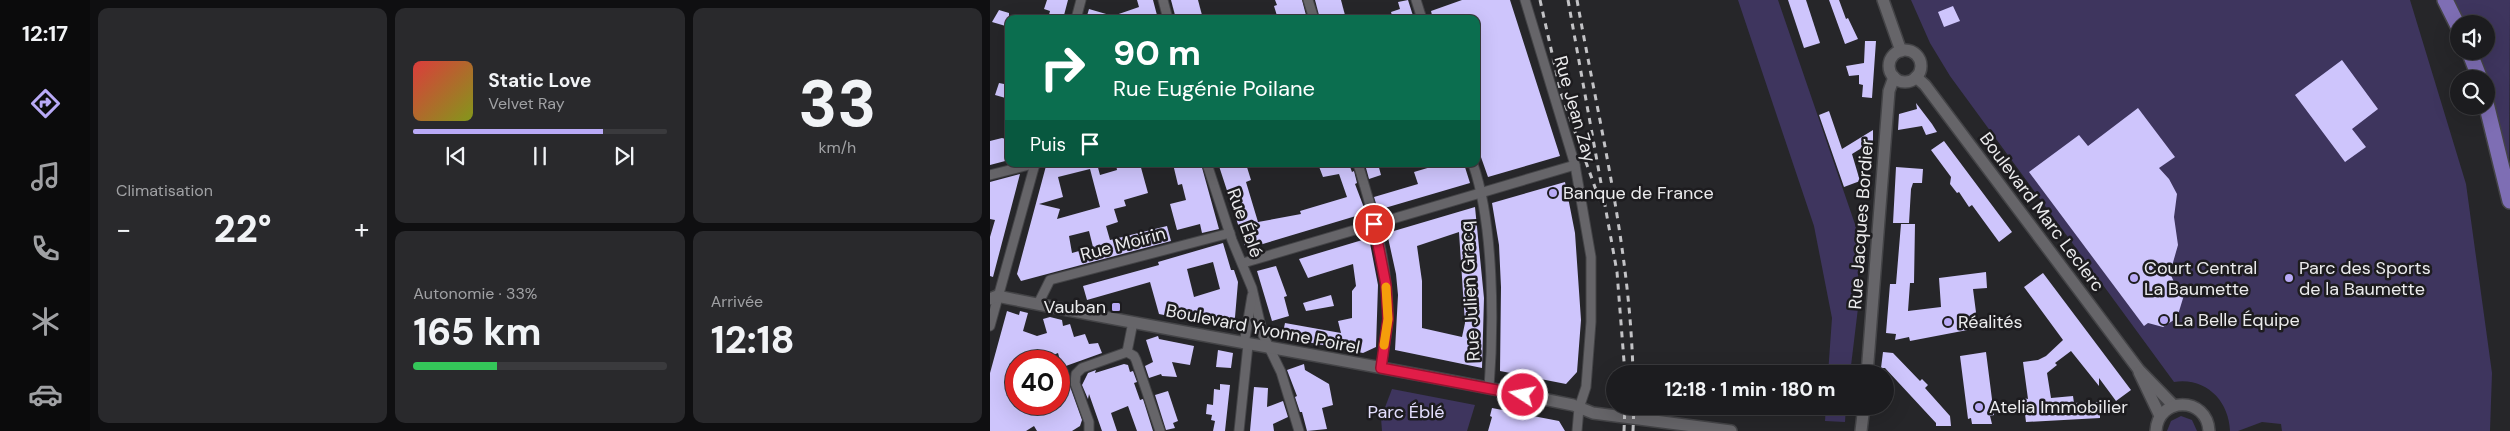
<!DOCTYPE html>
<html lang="fr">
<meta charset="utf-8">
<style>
body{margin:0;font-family:"DM Sans",sans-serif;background:#29292c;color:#f1f3f6;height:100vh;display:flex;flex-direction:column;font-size:19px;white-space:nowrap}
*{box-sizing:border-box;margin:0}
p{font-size:16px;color:#a0a1a4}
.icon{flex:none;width:28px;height:28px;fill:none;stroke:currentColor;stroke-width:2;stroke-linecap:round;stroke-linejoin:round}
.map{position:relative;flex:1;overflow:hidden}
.details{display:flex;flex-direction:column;gap:8px;padding:8px;background:#0f0f11;width:900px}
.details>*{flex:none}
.top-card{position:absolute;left:15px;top:15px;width:475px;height:152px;border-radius:10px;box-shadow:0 5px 20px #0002,0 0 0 1px #3a3a3d;background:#0b6e4f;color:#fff;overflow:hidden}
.fabs{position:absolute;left:1460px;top:15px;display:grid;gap:10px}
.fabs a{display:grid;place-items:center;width:45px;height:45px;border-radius:50%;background:#1c1c1f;box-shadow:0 5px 20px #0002,0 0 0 1px #3a3a3d;font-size:25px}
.speed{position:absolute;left:15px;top:350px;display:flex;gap:10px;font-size:25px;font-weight:700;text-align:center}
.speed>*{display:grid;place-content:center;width:65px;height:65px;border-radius:50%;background:#1c1c1f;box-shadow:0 5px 20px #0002,0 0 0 1px #3a3a3d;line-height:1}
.speed .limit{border:8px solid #d22;background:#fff;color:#111}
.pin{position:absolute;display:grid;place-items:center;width:42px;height:42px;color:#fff;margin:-21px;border:2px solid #fff;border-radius:50%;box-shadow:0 1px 5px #0007}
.me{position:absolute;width:55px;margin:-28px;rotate:281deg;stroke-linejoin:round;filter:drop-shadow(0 0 4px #0008)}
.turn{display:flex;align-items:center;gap:18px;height:105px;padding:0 25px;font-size:22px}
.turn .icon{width:65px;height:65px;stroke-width:2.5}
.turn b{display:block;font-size:35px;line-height:42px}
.then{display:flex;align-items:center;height:48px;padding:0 25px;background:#0003;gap:10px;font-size:19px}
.big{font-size:38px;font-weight:800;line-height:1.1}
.details .tile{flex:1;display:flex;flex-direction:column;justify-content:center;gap:8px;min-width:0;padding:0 18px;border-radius:10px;background:#29292c}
.details .dial{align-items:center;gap:0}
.dial b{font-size:65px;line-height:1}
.song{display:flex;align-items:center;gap:15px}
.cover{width:60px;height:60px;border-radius:8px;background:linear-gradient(135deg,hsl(0 70% 55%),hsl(70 70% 35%))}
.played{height:5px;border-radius:2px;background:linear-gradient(90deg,#b9aaf7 75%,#3a3a3d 75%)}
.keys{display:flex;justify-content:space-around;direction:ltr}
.heat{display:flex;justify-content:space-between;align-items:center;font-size:28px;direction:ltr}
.charge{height:8px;border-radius:4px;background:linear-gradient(90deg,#34c759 33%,#3a3a3d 0)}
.details .tiles{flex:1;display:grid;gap:8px;grid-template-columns:repeat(3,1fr)}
.tile:first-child{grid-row:span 2}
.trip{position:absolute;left:616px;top:365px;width:288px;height:50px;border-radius:25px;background:#1c1c1f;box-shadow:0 5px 20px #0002,0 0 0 1px #3a3a3d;font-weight:800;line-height:50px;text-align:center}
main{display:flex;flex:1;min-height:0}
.dock{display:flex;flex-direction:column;width:90px;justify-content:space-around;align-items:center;background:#0b0b0c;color:#a0a1a4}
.dock .icon{width:35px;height:35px}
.dock .selected{color:#b9aaf7}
.dock b{font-size:22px;color:#f1f3f6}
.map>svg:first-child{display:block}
.green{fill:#3e355e}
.building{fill:#cec5fc;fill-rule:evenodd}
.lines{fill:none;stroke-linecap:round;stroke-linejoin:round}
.minor-casing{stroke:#444447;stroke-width:11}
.tertiary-casing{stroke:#444447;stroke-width:14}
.trunk-casing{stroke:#444447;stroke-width:18}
.minor{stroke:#666569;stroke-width:9}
.tertiary{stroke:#666569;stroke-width:11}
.trunk{stroke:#7e6eb4;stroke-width:15}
.rail{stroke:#c3c3c6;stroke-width:3;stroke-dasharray:6 6;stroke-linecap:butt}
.route-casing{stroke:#92132f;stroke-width:12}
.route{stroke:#e11d48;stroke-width:9}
.slow{stroke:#f59e0b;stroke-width:9}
.poi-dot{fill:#b9aaf7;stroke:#1d1c1f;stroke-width:2}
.labels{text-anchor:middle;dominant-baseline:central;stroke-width:5;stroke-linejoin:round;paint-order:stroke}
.street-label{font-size:18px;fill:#ebebed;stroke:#1d1c1f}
.poi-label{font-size:18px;fill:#ebebed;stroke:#1d1c1f;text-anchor:start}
.park-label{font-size:18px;fill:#e4dfff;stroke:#1d1c1f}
</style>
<main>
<nav class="dock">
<b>12:17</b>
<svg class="icon selected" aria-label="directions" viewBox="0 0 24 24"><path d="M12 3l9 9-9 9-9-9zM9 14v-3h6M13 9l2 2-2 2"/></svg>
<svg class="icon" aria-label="music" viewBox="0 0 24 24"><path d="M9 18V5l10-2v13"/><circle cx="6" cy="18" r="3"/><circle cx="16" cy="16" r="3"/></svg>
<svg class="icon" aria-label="phone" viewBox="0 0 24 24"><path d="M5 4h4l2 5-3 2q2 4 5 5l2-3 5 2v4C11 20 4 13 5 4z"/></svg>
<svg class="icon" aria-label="climate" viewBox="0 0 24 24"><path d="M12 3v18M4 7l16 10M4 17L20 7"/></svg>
<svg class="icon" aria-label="car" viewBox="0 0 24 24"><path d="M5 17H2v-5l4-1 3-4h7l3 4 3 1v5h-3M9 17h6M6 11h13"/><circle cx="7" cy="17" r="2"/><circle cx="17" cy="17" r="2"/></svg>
</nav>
<section class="details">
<div class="tiles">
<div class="tile"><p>Climatisation</p>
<div class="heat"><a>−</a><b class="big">22°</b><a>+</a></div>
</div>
<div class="tile">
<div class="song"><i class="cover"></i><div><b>Static Love</b><p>Velvet Ray</p></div></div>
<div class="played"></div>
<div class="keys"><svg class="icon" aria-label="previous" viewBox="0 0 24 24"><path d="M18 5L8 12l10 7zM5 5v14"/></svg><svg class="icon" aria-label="pause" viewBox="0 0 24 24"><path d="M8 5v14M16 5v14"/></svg><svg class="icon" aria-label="next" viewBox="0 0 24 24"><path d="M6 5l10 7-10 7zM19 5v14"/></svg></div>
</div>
<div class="tile dial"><b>33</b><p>km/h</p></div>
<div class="tile"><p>Autonomie · 33%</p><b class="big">165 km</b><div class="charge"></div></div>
<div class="tile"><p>Arrivée</p><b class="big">12:18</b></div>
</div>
</section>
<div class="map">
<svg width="1520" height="431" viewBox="0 0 1520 431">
<rect width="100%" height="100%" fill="#262629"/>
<g class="green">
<path d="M748,0h40l80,233v75l-8,66h-22l4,-56 -18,-92z"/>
<path d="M921,0h499l56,184 26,189 -2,58h-208l-1,-7 -19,-2 -24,9h-8c-1,-30 -24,-54 -56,-49l-224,-306 -20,-33z"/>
<path d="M1462,0h58l-1,173 -23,-94 -11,-28h11v-27h-21z"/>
<path d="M402,389l83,16 -8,26h-85l-1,-13z"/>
<path d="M836,406h20l-1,16 -20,-1z"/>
<path d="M1191,416l11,4 5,11h-30l4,-10z"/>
</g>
<g class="building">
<path d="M57,0h21l-5,19h-15l2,-8 -6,-2z"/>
<path d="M147,0h16l5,19h-72l3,-10 24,7 26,-9z"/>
<path d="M181,0h27l5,19h-27z"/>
<path d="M285,0h27l5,19h-29l-4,-13 3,-1z"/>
<path d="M325,0h26l5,19h-26z"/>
<path d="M418,0l6,19h-21l-2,-7 9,-3 -2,-7z"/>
<path d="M472,0h48l50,156 -72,21 -12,-34v-124h-43l-2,-8z"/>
<path d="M798,0h18l14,43 -16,5z"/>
<path d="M839,0h10l7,19 2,-1 10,21 -13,5z"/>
<path d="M963,6l7,15 -16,6 -6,-15z"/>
<path d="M9,10l10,3v14l-17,-5z"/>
<path d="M875,41h11l-4,57 -10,-1 1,-12 -4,-1v-9l-10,1 -3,-10 18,-3z"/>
<path d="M1352,60l36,49 -26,20 14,18 -21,15 -50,-67z"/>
<path d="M9,83l10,2v14l-14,-4z"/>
<path d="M926,103l16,21 5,8 -11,3 -4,-9 -24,4 1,-16 18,-5z"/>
<path d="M1148,108l37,49 -16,11 10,11 8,15 -3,23 4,28 -8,28 4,9 10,8v5l-7,23 -14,9 -15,-4 -4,3 -115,-154 50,-37 9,11z"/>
<path d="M839,111l13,38 31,-19v11l-21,13 8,27 -16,6 -25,-72z"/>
<path d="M12,138l7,2v20l-19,5v-24z"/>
<path d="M954,141l68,91 -13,10 -27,-37 -3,2 -10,-15 -2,1 -7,-9 1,-7 -20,-27z"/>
<path d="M64,164h43l3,11 17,-5 -1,-6h24l8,29 -24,7 2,6 -12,3 4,13 -12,4 4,14 57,-14 4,15 -150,40 -4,-7 29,-108zM100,169l10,38 -43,12 3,-10 -21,-5 24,-7 -5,-20zM99,231l4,16 -21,6 -3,-17z"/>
<path d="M183,164h28l18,65 -17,4 -2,-9 -23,6 -7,-26 16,-4 -4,-16 -4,1z"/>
<path d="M224,164h32l5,16 -5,2 12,40 43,-8 -1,-3 47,-14 -8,-23 -16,3 -5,-13h31l3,8 2,-1 3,12 -2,1 11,29 -120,36 -27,-83 -4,2z"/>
<path d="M388,164l3,11 -12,4 -3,-11z"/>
<path d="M451,164h23l6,19 -92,27 -4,-13 44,-13 -4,-12z"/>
<path d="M906,167l27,2 -1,14h-9l-2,6 -2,34h-16z"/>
<path d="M30,174l-27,103 -3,-1v-39l5,-17 -5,-1v-37z"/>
<path d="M575,182l10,51 6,87 -4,52 -11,12 -66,-13 1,-84 -2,-42 -7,-42z"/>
<path d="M485,207l9,91 -2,70 -87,-18 3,-55 -2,-21 -9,-41zM469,232l6,91 -3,14 -40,-9v-47l-5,-35z"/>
<path d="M911,224h14l-1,59h-4l-2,28 33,-4 -2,-29 47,-6 1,16 -14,1 5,39 -68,13 -1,-4 -14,3 1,-6 -10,-1 4,-49h6z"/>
<path d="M379,238l9,47 -2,62 -13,6 -81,-16 3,-14 56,10 -3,-12 14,-3v-27l4,-5 -3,-22 -45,14 -9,-19z"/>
<path d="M233,243l8,27h3l4,12 -4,47 -75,-15 -9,-32 -63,18 -4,-14 76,-21 -1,-3zM223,262l7,27 -26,8 -7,-28z"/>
<path d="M286,266l11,30 -3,1 5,19 -17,5 -15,-50z"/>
<path d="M1053,273l88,117 -15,11 -17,-23v8l-28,-35 -16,12 2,2 -10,8 4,25 22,-2 1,7 26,-1v16l-74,4 -3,-24 5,1 -5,-37 15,-2 8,-4 17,-16 -39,-53z"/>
<path d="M341,295l3,11 -28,5 -3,-8z"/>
<path d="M17,311l12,4 1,-4 8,2 -5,18 14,5 10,-3 -4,-14 7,-2 12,3 1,6 7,-2 4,13 11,-3 4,10 9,-1 4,10 -39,14 19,53 -2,6 -8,5h-35l-3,-5 -8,5h-36v-58zM62,352l1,3 5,-2 2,7v43l-12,3 -8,-2 -1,5 -23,-5v-18l-12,-3 6,-20 6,2v-4h9l1,-2 11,2 -1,-5z"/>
<path d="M168,336l1,3 35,7 -4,19 -18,-3 5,15 -15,-1 -1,-2 -12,4 -4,-12 8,-4 -7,-22z"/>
<path d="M228,350l15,3 -2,15 -15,-1z"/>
<path d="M893,352l10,1 27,28 2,-2 6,6 -3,3 25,28 1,10h-15v-3l-51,-55h-4z"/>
<path d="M996,352l8,63 -4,1 2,8h-20l-1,-6 -3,1 -8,-63z"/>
<path d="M134,364l4,1 2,7 3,-1 4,11 -3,1 6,17 3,-1 10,32h-16l-9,-25 -17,7 6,18h-15l-13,-37 -1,5 -6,-14 6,-12 8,-3 -1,3z"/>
<path d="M314,364l1,6 24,14 4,21 -11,3 5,21 -20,2 -5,-19h-2l-5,-15 2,-1 -10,-26z"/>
<path d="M230,384l10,1 -5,46h-12l2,-10 -4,-1 1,-5 -6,-1 1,-10 6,1 1,-16 6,1z"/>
<path d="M264,387l14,1 -1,19 16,-6 5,16 -15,7 1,7h-24z"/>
<path d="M178,391l10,30 -5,2 2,5 -9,2 -11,-35z"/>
<path d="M502,408l67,13 6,10h-77l4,-14 -2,-1z"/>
</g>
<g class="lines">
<g class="minor-casing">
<g id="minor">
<path d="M173,0l5,19"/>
<path d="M318,0l6,19"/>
<path d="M426,0l6,19"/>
<path d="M535,0l50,165 16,92v65l-5,65 -7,21 -2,23"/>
<path d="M86,19l5,-19"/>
<path d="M217,164l25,76 20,48 11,47 18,37 18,59"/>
<path d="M368,164c15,49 31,103 30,155 -1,16 -5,33 -7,49"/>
<path d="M483,164c21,61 21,160 16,224"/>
<path d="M0,175l43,-11"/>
<path d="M253,263l332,-98"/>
<path d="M48,304l12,-24 180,-47"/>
<path d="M0,326l45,-162"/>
<path d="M254,344l8,-48"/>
<path d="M137,352l6,-30"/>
<path d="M99,431v-9l-14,-39 1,-9 6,-6 45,-16 7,4 2,4 24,71"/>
<path d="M249,431l9,-86"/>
</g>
</g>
<g class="tertiary-casing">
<g id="tertiary">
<path d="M893,0l18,51"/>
<circle cx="915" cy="66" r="16"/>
<path d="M926,77l9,8 214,285 35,36"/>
<path d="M0,299l7,-3c191,39 385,69 576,109l20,8 138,18"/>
<path d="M1149,372l21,44"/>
<path d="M877,374l22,-283 5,-14"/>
<path d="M871,431l3,-25"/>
<path d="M1166,431c2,-35 51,-35 53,0"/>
</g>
</g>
<g class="trunk-casing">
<g id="trunk">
<path d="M1455,0l14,28"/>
<path d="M1479,51l11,28"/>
<path d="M1496,103l24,98"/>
</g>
</g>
<use href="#minor" class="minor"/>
<use href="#tertiary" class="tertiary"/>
<use href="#trunk" class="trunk"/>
<g class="rail">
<path d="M550,0l21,93 39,108"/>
<path d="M578,0l49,272 8,102"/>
<path d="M587,0c22,123 53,248 56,374"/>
<path d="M634,431l1,-25"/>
<path d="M643,431l1,-25"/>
</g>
</g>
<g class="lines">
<g class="route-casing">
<path id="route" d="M384,224l12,61 2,34 -7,49 142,27"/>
</g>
<use href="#route" class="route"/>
<path class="slow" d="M394,345l4,-26 -2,-32"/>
</g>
<g class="poi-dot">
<circle cx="563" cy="193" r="5"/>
<circle cx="1144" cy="278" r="5"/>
<circle cx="1299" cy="278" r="5"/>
<rect x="121" y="302" width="10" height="10" rx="2.5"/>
<circle cx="1174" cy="320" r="5"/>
<circle cx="958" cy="322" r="5"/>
<circle cx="989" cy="407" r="5"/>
</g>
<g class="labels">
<g class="street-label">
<text transform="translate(585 109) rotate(74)">Rue Jean Zay</text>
<text transform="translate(1052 212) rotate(53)">Boulevard Marc Leclerc</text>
<text transform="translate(255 223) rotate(70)">Rue Éblé</text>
<text transform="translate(871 224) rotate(-86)">Rue Jacques Bordier</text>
<text transform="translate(133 244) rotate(-15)">Rue Moirin</text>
<text transform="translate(480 291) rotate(-93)">Rue Julien Gracq</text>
<text transform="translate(273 329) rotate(11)">Boulevard Yvonne Poirel</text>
</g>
<g class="poi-label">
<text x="573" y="193">Banque de France</text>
<text x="1154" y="268">Court Central<tspan x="1154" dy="21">La Baumette</tspan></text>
<text x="1309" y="268">Parc des Sports<tspan x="1309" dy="21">de la Baumette</tspan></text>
<text x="116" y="307" text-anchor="end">Vauban</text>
<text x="1184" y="320">La Belle Équipe</text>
<text x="968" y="322">Réalités</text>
<text x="999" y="407">Atelia Immobilier</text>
</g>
<g class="park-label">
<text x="416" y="412">Parc Éblé</text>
</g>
</g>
</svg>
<div class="fabs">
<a><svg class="icon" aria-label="sound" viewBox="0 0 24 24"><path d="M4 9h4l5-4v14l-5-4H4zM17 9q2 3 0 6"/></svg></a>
<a><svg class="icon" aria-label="search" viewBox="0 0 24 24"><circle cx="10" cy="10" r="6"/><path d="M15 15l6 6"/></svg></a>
</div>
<div class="speed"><div class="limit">40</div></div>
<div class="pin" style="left:384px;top:224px;background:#d93025"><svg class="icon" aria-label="arrive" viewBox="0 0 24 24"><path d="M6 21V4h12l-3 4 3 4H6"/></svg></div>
<svg class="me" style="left:533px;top:395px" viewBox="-20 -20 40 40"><circle r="17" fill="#e11d48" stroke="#fff" stroke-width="3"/><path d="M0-11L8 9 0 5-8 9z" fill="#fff"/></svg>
<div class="trip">12:18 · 1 min · 180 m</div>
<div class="top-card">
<div class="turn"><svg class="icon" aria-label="right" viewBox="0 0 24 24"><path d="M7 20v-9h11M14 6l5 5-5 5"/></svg><div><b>90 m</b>Rue Eugénie Poilane</div></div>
<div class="then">Puis<svg class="icon" aria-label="arrive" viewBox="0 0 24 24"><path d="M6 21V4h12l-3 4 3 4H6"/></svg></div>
</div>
</div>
</main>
